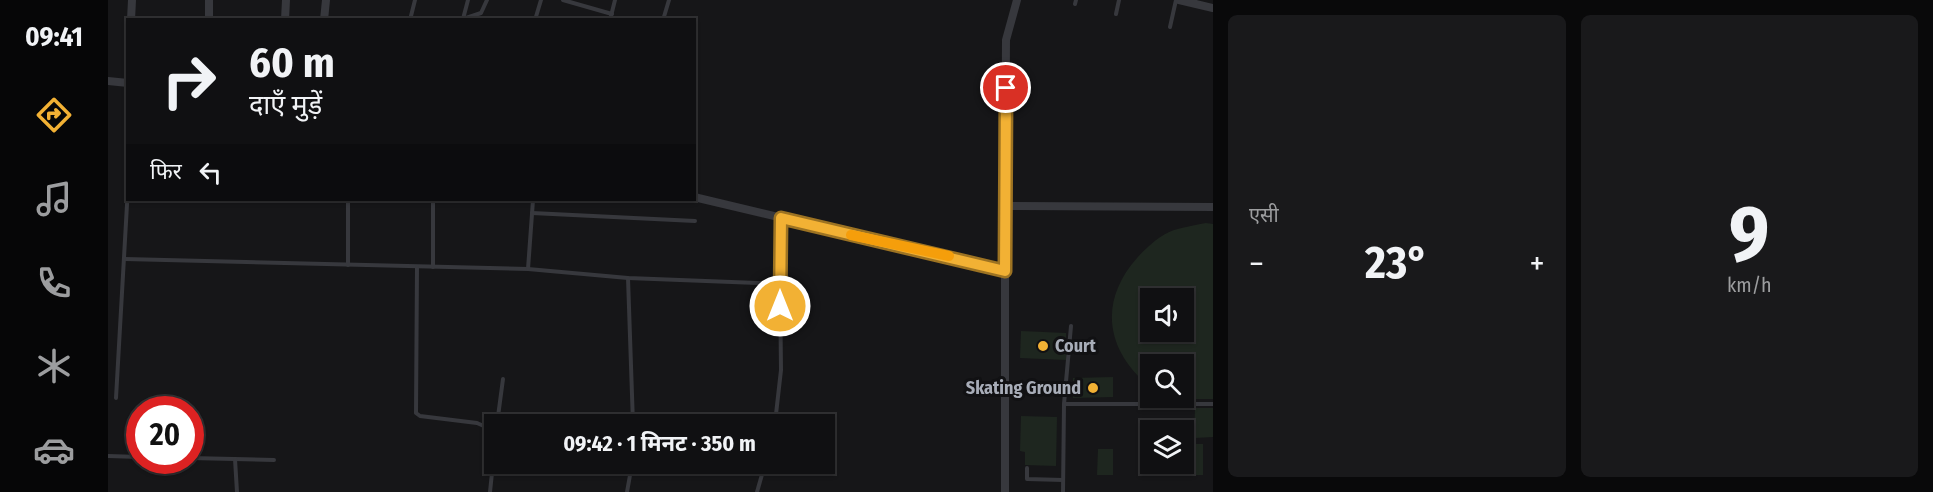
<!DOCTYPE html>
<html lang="hi">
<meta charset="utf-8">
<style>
body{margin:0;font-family:"Fira Sans Condensed","Noto Sans Devanagari",sans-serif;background:#19191b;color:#f1f3f6;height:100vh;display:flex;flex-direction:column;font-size:22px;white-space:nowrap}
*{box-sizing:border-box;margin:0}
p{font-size:20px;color:#9c9d9f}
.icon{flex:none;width:33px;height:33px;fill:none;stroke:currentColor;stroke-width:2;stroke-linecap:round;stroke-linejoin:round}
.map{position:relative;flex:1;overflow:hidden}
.details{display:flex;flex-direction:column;gap:15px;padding:15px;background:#09090a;width:720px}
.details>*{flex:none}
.hud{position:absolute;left:18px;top:18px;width:570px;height:183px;border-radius:0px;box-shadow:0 2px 4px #0004,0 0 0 2px #303032;background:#101012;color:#f1f3f6;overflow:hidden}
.buttons{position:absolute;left:1032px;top:288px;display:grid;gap:12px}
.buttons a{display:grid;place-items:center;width:54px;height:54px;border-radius:0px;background:#101012;box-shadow:0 2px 4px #0004,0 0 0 2px #303032;font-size:30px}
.speed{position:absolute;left:18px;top:396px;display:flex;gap:12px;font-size:30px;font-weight:700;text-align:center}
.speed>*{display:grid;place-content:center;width:78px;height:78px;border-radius:50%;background:#101012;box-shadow:0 2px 4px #0004,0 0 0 2px #303032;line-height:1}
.speed .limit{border:9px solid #d22;background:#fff;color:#111}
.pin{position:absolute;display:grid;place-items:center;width:51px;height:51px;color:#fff;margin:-26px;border:3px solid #fff;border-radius:50%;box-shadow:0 2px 6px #0007}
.me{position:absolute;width:66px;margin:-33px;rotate:0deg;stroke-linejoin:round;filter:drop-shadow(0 0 4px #0008)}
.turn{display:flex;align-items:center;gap:21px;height:126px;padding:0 24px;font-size:27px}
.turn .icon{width:78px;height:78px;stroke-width:2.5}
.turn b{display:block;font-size:42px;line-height:51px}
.then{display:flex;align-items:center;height:57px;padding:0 24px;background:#0003;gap:12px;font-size:22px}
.big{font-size:45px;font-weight:700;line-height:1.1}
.details .card{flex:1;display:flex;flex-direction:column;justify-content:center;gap:9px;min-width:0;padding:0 21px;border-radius:9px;background:#19191b}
.details .dial{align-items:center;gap:0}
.dial b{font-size:78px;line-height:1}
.heat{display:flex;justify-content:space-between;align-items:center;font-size:33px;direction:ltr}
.details .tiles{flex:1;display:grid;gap:15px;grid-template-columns:repeat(2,1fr)}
.trip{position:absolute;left:376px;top:414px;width:351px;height:60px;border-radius:0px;background:#101012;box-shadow:0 2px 4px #0004,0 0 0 2px #303032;font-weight:700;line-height:60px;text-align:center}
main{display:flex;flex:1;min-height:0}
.dock{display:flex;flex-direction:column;width:108px;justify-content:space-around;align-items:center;background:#060607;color:#9c9d9f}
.dock .icon{width:42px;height:42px}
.dock .selected{color:#f2b134}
.dock b{font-size:27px;color:#f1f3f6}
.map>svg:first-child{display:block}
.green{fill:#1e261f;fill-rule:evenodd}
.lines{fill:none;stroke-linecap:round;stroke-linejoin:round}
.lane{stroke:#37383d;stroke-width:4}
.street{stroke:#37383d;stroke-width:8}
.route-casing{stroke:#9d7322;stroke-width:15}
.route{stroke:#f2b134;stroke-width:10}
.slow{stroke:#f59e0b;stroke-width:10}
.poi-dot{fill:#f2b134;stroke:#111113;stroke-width:2}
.labels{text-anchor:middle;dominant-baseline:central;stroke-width:6;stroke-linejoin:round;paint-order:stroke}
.poi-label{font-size:18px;font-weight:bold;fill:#a8adb8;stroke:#111113;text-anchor:start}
</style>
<main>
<nav class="dock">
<b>09:41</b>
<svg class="icon selected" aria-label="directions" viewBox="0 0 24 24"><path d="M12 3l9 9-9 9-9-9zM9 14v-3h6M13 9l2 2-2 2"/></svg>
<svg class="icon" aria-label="music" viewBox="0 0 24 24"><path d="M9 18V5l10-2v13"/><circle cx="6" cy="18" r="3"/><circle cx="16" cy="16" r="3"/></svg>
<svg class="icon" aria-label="phone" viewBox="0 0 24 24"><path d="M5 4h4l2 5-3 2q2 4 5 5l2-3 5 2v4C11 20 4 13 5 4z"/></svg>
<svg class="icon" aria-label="climate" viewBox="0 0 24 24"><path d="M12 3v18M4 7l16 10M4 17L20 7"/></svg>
<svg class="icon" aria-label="car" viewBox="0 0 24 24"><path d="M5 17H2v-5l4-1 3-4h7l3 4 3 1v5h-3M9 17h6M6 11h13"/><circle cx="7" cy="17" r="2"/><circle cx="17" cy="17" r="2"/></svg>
</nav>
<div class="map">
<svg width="1105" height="492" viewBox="0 0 1105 492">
<rect width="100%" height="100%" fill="#161618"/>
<g class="green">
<path d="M1098,223l7,1v175h-33l-5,-1h9v-34h-34v23c-44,-36 -52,-85 -13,-129 10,-11 23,-23 37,-28 10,-3 21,-5 32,-7zM1042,298h34v34h-34z"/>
<path d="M913,331l45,2v27l-46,-2z"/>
<path d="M1005,377v20l-40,1v-20z"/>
<path d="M1087,408h18v29l-19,1z"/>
<path d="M913,416l36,1 -1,49 -31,-1v-13l-5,-1z"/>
<rect x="1081" y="444" width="14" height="31"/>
<path d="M990,449h15v26h-16z"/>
</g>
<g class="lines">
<g class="lane">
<path d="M455,0l49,14"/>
<path d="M967,4l1,-4"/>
<path d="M1008,14l3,-14"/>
<path d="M355,19l18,-6 6,-13"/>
<path d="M355,19l5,-19"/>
<path d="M302,20l5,-20"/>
<path d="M427,20l6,-20"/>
<path d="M502,20l5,-20"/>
<path d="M555,20l6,-20"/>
<path d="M1062,27l6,-27"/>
<path d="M240,200v65"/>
<path d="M424,213l163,8"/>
<path d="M17,259l403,10 100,9 152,6 1,-65"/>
<path d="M309,267l-1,146 4,3 57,7 18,8"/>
<path d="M325,267v-67"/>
<path d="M420,269l5,-69"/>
<path d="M520,278l5,146"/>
<path d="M8,398l12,-211"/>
<path d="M956,404h149"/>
<path d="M525,420l142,3 6,-53 -1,-86"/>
<path d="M389,424l6,-45"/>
<path d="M0,456l32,1"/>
<path d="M82,458l84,2"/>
<path d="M127,459l2,33"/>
<path d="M919,468v11l36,1"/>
<path d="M382,492l5,-48"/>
<path d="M519,492l5,-28"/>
<path d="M649,492l8,-28"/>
<path d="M955,492l1,-88 7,-78"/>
</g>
<g class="street">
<path d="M1071,0l34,8"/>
<path d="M23,20l1,-20"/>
<path d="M101,20v-20"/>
<path d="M177,20l1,-20"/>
<path d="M216,20l2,-20"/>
<path d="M0,81l20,2"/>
<path d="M586,197l311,74v-65l208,1"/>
<path d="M897,206l1,-166 11,-40"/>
<path d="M897,492v-221"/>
</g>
</g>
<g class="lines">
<g class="route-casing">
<path id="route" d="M672,306l1,-88 224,53 1,-183"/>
</g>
<use href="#route" class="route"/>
<path class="slow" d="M743,235l98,21"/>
</g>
<g class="poi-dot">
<circle cx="935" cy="346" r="6"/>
<circle cx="985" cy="388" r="6"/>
</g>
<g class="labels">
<g class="poi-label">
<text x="947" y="346">Court</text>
<text x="973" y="388" text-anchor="end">Skating Ground</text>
</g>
</g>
</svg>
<div class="buttons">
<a><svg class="icon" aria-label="sound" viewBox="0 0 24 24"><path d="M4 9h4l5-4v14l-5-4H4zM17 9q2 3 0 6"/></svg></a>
<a><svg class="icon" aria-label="search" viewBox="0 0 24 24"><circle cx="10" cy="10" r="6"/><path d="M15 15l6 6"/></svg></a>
<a><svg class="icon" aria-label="layers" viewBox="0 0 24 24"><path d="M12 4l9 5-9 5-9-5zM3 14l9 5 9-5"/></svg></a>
</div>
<div class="speed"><div class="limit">20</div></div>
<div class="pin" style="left:898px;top:88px;background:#d93025"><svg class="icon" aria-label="arrive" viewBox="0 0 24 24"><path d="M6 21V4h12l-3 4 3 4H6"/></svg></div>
<svg class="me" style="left:672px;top:306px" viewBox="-20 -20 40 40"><circle r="17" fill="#f2b134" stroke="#fff" stroke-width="3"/><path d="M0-11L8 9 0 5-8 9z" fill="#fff"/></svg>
<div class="trip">09:42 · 1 मिनट · 350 m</div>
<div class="hud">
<div class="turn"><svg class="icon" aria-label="right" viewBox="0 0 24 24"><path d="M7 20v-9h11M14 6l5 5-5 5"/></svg><div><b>60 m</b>दाएँ मुड़ें</div></div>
<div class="then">फिर<svg class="icon" aria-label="left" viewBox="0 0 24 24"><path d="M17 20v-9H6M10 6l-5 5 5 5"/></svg></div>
</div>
</div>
<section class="details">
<div class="tiles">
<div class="card"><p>एसी</p>
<div class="heat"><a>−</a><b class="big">23°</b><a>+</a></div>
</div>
<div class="card dial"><b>9</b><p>km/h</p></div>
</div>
</section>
</main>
